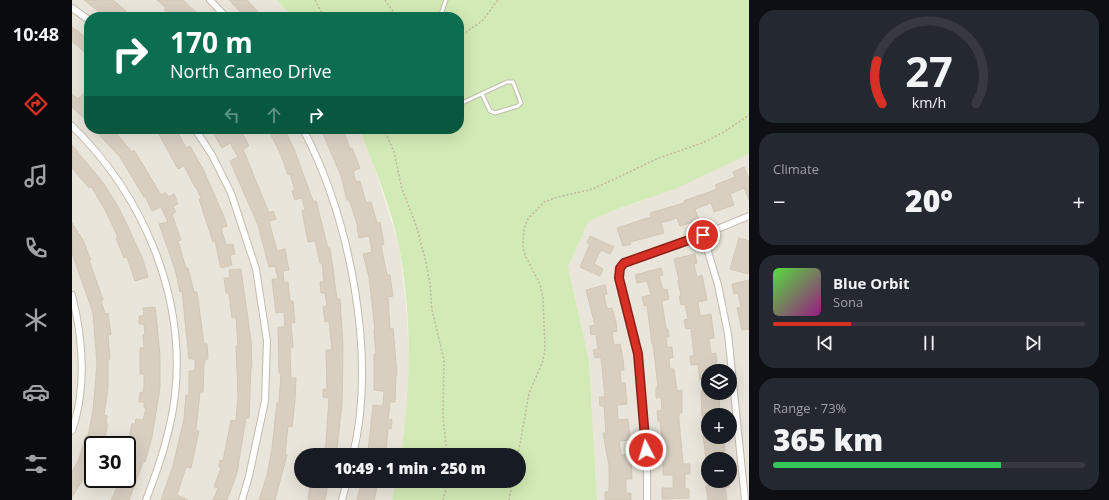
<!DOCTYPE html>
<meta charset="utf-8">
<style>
body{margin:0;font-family:"Open Sans",sans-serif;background:#242831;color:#f1f3f6;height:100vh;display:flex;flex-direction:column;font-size:15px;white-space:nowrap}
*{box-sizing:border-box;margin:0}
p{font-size:13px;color:#9ea1a6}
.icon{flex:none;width:22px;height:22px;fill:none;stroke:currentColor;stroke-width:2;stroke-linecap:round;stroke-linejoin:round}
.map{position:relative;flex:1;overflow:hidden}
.drawer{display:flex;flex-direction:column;gap:10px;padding:10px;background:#0d0f14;width:360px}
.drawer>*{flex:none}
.banner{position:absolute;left:12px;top:12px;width:380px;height:122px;border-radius:16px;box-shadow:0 4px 16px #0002;background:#0b6e4f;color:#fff;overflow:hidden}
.tools{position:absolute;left:629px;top:364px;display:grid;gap:8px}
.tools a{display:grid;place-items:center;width:36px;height:36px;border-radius:50%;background:#171b24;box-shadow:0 4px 16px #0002;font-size:20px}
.speed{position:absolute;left:12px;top:436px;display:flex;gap:8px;font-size:20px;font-weight:700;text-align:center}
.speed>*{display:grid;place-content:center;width:52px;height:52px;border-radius:50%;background:#171b24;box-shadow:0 4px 16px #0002;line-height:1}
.speed .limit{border:2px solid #111;border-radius:6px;background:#fff;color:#111}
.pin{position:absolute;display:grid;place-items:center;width:34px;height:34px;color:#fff;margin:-17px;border:2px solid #fff;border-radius:50%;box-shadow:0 1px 4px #0007}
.me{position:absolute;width:44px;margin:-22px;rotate:355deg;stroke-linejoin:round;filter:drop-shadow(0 0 3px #0008)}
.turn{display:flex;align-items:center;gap:14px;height:84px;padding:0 20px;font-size:18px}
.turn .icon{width:52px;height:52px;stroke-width:2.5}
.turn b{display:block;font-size:28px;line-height:34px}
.lanes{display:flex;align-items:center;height:38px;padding:0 20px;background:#0003;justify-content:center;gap:20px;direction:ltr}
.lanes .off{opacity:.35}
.big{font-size:30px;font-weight:800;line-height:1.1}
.drawer .widget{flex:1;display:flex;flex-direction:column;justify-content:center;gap:6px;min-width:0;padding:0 14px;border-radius:16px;background:#242831}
.drawer .dial{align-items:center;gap:0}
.dial svg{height:104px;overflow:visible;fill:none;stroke:#363941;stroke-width:7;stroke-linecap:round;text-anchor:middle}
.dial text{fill:#f1f3f6;stroke:none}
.song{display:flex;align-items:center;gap:12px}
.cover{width:48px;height:48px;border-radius:6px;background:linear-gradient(135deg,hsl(110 70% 55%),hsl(310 70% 35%))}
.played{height:4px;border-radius:2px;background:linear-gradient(90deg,#d93025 25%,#363941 25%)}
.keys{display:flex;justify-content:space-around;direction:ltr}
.heat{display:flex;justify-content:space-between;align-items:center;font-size:22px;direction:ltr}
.charge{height:6px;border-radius:3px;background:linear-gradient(90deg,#34c759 73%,#363941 0)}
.trip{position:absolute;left:222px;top:448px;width:232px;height:40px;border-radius:20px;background:#171b24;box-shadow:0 4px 16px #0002;font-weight:800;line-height:40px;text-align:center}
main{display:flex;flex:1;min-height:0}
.tab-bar{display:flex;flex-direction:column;width:72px;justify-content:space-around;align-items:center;background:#090b0e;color:#9ea1a6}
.tab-bar .icon{width:28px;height:28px}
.tab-bar .on{color:#d93025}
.tab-bar b{font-size:18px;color:#f1f3f6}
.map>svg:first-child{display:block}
.residential{fill:#eae5da;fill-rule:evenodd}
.green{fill:#d2eab5}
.building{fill:#d8cfc1;stroke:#d3c7b4}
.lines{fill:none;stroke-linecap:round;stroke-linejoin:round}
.service-casing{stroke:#c2bbae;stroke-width:5}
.minor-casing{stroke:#c2bbae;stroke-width:8}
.path{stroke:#c4b79f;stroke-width:1.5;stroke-dasharray:2 2;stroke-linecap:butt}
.service{stroke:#fff;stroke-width:3}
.minor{stroke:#fff;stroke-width:6}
.route-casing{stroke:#8d1f18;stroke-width:10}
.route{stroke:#d93025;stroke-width:7}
</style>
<main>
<nav class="tab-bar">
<b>10:48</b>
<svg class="icon on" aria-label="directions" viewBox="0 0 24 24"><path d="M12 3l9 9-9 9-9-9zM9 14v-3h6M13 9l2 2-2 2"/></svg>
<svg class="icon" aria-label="music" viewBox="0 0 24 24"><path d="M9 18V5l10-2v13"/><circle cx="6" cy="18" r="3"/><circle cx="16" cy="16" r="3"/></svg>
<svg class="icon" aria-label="phone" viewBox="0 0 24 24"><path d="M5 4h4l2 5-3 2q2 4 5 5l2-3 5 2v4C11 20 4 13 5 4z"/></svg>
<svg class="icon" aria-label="climate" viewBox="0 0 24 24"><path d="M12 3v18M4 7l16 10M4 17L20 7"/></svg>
<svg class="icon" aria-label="car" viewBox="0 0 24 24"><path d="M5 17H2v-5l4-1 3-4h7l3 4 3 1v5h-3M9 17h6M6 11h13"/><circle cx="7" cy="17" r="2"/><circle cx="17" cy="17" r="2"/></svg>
<svg class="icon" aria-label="filters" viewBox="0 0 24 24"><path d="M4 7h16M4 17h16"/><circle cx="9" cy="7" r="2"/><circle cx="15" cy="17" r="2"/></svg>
</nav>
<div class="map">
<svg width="677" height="500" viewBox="0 0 677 500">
<rect width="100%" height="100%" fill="#f6f3ec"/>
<g class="residential">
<path d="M0,0h205l15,17h-203v112h270l15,37 25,80 6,49 4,57 -2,55 -6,48h-100v26h95l-4,19h-320zM21,445h34v34h-34z"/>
<path d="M677,154v346h-152l-8,-139 -21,-95 21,-45 23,-10 30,-10zM636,371h22v22h-22zM636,415h22v22h-22zM636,459h22v22h-22z"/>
</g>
<path class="green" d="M205,0h472v154l-74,35 -63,22 -23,10 -21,45 21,95 8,139h-205l4,-19h123v-26h-118c10,-69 11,-139 -2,-208 -8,-41 -25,-81 -40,-118h100v-112h-167z"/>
<g class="building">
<path d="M12,0h29l13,11 -3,3 4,3h-21z"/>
<path d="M85,0h26l18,17h-23l-5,-5 -3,3 -6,-5 2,-2z"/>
<path d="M157,0h18l16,17h-18z"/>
<path d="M0,27l17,13v16l-17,-15z"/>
<path d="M12,93l5,6v24l-17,-16v-13l6,5z"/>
<path d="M22,129h16l4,4 1,-1 17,20 2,-2 27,45 5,-2 2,4 6,-3 4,10 -5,2 3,6 -4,2 9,26 -3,1 8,27h2l6,24h3l7,52h3l1,15h-3l-1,6 -1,27h-3l-4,38 3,1 -8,37 -5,-1 -9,28 11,5h-27l12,-34 11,-47 2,-24h3v-24h6v-12h-6l-7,-68 -2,1 -5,-23 -16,-45 9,-2 -7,-15 -9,4 -7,-15 -1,1 -24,-40z"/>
<path d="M84,129h20l10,19 4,-2 13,23 21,48 3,9 -6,2 5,17 7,-1 2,10 -5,1 2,10 -11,3 -6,-27 -2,1 -14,-43 2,-1 -5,-11h-1l-11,-21 -6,3z"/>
<path d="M139,129h29l9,17 -6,3 26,64 4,-2 3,8 -7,2 8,30 8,-2 4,21 -6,1 1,12 4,-1 2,19h3l2,22h-4l2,24 -3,1 1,30h5l-1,21 -3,28 -4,-1 -3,29h2l-12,45h-16l8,-25 5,-26 5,-46h2l2,-30h-2l-1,-46h7l-1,-15 -8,1 -4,-34h6l-3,-13 -6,1 -11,-42 -28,-64 8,-4 -8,-14 -8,5z"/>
<path d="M196,129h16l10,20 19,52h3l12,47h2l7,51h3l3,47 -1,59 -6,50h-11l4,-57 -6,-1v-8h4l-1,-39h6l-3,-29 -4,1 -2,-15 4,-1 -2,-13h-4l-1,-11h4l-2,-19h-2l-5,-22 -7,1 -6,-31 3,-1 -3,-12 -7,2 -3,-9 3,-1 -5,-16 -2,1 -7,-20z"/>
<path d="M257,129h14l7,20 2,-1 8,20 -7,3 3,11 4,-1 5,18 2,4 4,-1 6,21 3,-1 4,22 -3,1 6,30h3l3,21 -5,1 2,32 3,-1 4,47h-1l-1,27h-5l-2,17 4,1 -1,9 -3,-1 -2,21 -6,-1 -1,5 -11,-1 5,-47 10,1 1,-15 -10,-1v-36h2l-2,-24h1l-6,-53 -6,-23 9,-2 -3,-16 -10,2 -2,-11h1l-5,-16 -4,-11h-2l-6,-24 -19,-45z"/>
<path d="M0,145l32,39 15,24 23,49 6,20 -13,4 -8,-24 -3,1 -8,-20 2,-1 -13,-27 -14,-24 -2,2 -17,-20z"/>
<path d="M672,167l5,12v21l-5,-12 -14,6 4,11 -20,7 -3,-9 -16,6 4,11 -19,6 -3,-8 -16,5 3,10 -34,9 1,2 -8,2 -6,-18 34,-11 -1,-4 34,-10v-2l33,-12 -2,-4 20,-8 -2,-5z"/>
<path d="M0,223l11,17 8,20h-2l14,40h-2l4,14 3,-1 3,22h-3l2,24h-2v29l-4,27 3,1 -1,8h2l-3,13 -4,8h-8v13l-12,25 -9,14v-25l7,-13 7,-23h2l5,-25 4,-48 -4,-50 -21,-60z"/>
<path d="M518,236l24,11 -4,7 -9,-4 -7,14 9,5 -3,7 -20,-9 10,-23 -3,-1z"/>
<path d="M667,238l10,3 -1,33 -18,-5z"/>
<path d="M623,254l2,9 -3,1 3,13 5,-2 5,25 -9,2 2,14 11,-2 3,24 -5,1 2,15 5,-1 1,9h-1l1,9h-9v8l-8,1 -2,-16 -7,1 -1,-9h4l-3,-28 -5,1 -2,-9 4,-1 -3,-15 -4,1 -2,-9h2l-3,-16h1l-5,-21z"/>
<path d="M589,268l2,7 -4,1 4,14 4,-1 2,10 -7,2 4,28h2l1,8h-3l1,10h5l1,11h-4l1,11h4l3,22 5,-1v23h-3v7l4,44h7v10h-5v15h4v9l-27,1v-11h11v-13h-10v-29l-3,-25h-2l-1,-10 5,-1 -1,-13 -5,1v-10l2,-1 -5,-43h-1l-5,-39 -3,1 -2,-9 9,-2 -4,-14 -10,2 -2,-8z"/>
<path d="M169,269l10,72 1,26h-1l-2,51h-3l-9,55 -10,27h-14l5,-12 -4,-1 7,-19 -2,-1 1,-7 3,1 8,-41 5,1 2,-26 -2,-49h2l-2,-29 -4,1 -3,-25h-3l-2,-15h6l-1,-8z"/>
<path d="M677,280v49l-7,1 -5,-22 4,-1 -3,-14 -4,1 -2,-10z"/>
<path d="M533,285l2,9 -3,1 3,14 5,-1 4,14 1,9 -5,1 2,13 6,-1 3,15 1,11h-4l1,13h4l2,21 -10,1 1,15 10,-1 2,21 -11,1 2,14 10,-1 1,25h-6v14h5v7h-26v-8h4v-26l-6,-33h3l-2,-27h-4l-1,-9h6l-4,-40 -6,1 -2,-8 5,-1 -2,-15 -5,1 -1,-9 5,-1 -9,-35z"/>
<path d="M83,307l5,48v33l-8,49 -7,25h-2l-14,38h-18l10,-21h6v-15l2,-6 -2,-1v-11l5,-22h3l1,-5 7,1 3,-12h-2v-6h-5l1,-10 3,1 1,-7v-12h-4v-26h4l-1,-13 2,-1 -1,-10h-5v-8h5l-1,-8z"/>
<path d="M636,390v3h11l1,22 -18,1 -1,-25z"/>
<path d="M636,426v11h14l1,4h1l1,10 -4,1v7h-15l-4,-32z"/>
<path d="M636,461v17l-4,1 -2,-17z"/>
<path d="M239,481l17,2 -3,17 -17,-1z"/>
<path d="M290,481l16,3 -4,16h-17z"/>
<path d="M636,481h21v6l-4,1 2,12h-19l-2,-14 3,-1z"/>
</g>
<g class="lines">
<g class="service-casing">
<g id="service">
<path d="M368,17l6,-17"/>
<path d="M387,103l5,-1 43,-20h6l8,21 -3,3 -23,7 -5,-2 -8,-17"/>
</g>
</g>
<g class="minor-casing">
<g id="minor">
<path d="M138,0l16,17"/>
<path d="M0,8l17,12"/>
<path d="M0,126c71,69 114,170 103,269 -4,36 -16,71 -29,105"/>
<path d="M123,129l17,26 19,38 25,76 11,72 -2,60 -16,75 -7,24"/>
<path d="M231,129c47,90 74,226 50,326"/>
<path d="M631,235l15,50 10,49 17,166"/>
<path d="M0,295c11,44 15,92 0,136"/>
<path d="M270,500l5,-19"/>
<path d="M575,500v-37l-9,-109 -19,-76 1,-10 4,-5 79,-28 46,-19"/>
</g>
</g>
<g class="path">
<path d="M243,0l9,17"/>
<path d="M313,0l12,17"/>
<path d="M387,37l23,-16 16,-21"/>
<path d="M312,129l10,23 8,37 14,36 9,33 5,26 2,26 12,50 -1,57 4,38"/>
<path d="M446,455l11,-62 14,-32 2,-13 -2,-50 -3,-14 -15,-29 -2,-8 1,-19 4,-9 16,-17 14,-5 35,-8 66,-31 43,-15 22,-11 25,-17"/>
<path d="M371,500l5,-19"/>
<path d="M437,500l4,-19"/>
</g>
<use href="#service" class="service"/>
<use href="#minor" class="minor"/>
</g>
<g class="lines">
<g class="route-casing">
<path id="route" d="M574,450l-8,-96 -19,-76 1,-10 4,-5 79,-28"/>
</g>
<use href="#route" class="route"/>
</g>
</svg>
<div class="tools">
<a><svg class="icon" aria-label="layers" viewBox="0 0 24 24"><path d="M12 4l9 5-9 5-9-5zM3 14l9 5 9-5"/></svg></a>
<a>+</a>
<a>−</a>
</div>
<div class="speed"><div class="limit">30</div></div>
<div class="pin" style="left:631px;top:235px;background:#d93025"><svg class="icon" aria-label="arrive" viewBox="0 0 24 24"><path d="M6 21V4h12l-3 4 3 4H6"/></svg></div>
<svg class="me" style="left:574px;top:450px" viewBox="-20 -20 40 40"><circle r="17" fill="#d93025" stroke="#fff" stroke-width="3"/><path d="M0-11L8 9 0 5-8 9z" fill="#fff"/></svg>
<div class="trip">10:49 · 1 min · 250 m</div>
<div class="banner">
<div class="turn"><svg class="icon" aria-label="right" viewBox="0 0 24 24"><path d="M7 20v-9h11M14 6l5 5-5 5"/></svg><div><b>170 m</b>North Cameo Drive</div></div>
<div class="lanes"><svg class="icon off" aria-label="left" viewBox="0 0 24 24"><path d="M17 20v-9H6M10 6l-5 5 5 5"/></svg><svg class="icon off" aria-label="ahead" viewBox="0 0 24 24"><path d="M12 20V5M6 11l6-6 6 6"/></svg><svg class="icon" aria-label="right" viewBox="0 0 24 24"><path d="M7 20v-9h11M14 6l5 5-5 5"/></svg></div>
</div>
</div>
<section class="drawer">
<div class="widget dial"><svg viewBox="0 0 100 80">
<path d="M14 69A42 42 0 1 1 86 69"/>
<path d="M14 69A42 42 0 0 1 10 36" stroke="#d93025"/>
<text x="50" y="56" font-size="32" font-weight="700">27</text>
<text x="50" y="72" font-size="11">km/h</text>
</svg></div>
<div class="widget"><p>Climate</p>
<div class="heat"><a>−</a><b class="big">20°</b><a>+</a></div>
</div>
<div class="widget">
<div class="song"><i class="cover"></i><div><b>Blue Orbit</b><p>Sona</p></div></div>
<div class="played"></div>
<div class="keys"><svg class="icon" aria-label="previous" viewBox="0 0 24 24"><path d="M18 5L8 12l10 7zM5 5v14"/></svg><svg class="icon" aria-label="pause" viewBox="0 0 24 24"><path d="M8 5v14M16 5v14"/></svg><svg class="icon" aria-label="next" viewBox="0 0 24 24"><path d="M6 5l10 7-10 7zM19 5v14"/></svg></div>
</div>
<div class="widget"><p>Range · 73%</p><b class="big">365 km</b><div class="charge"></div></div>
</section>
</main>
